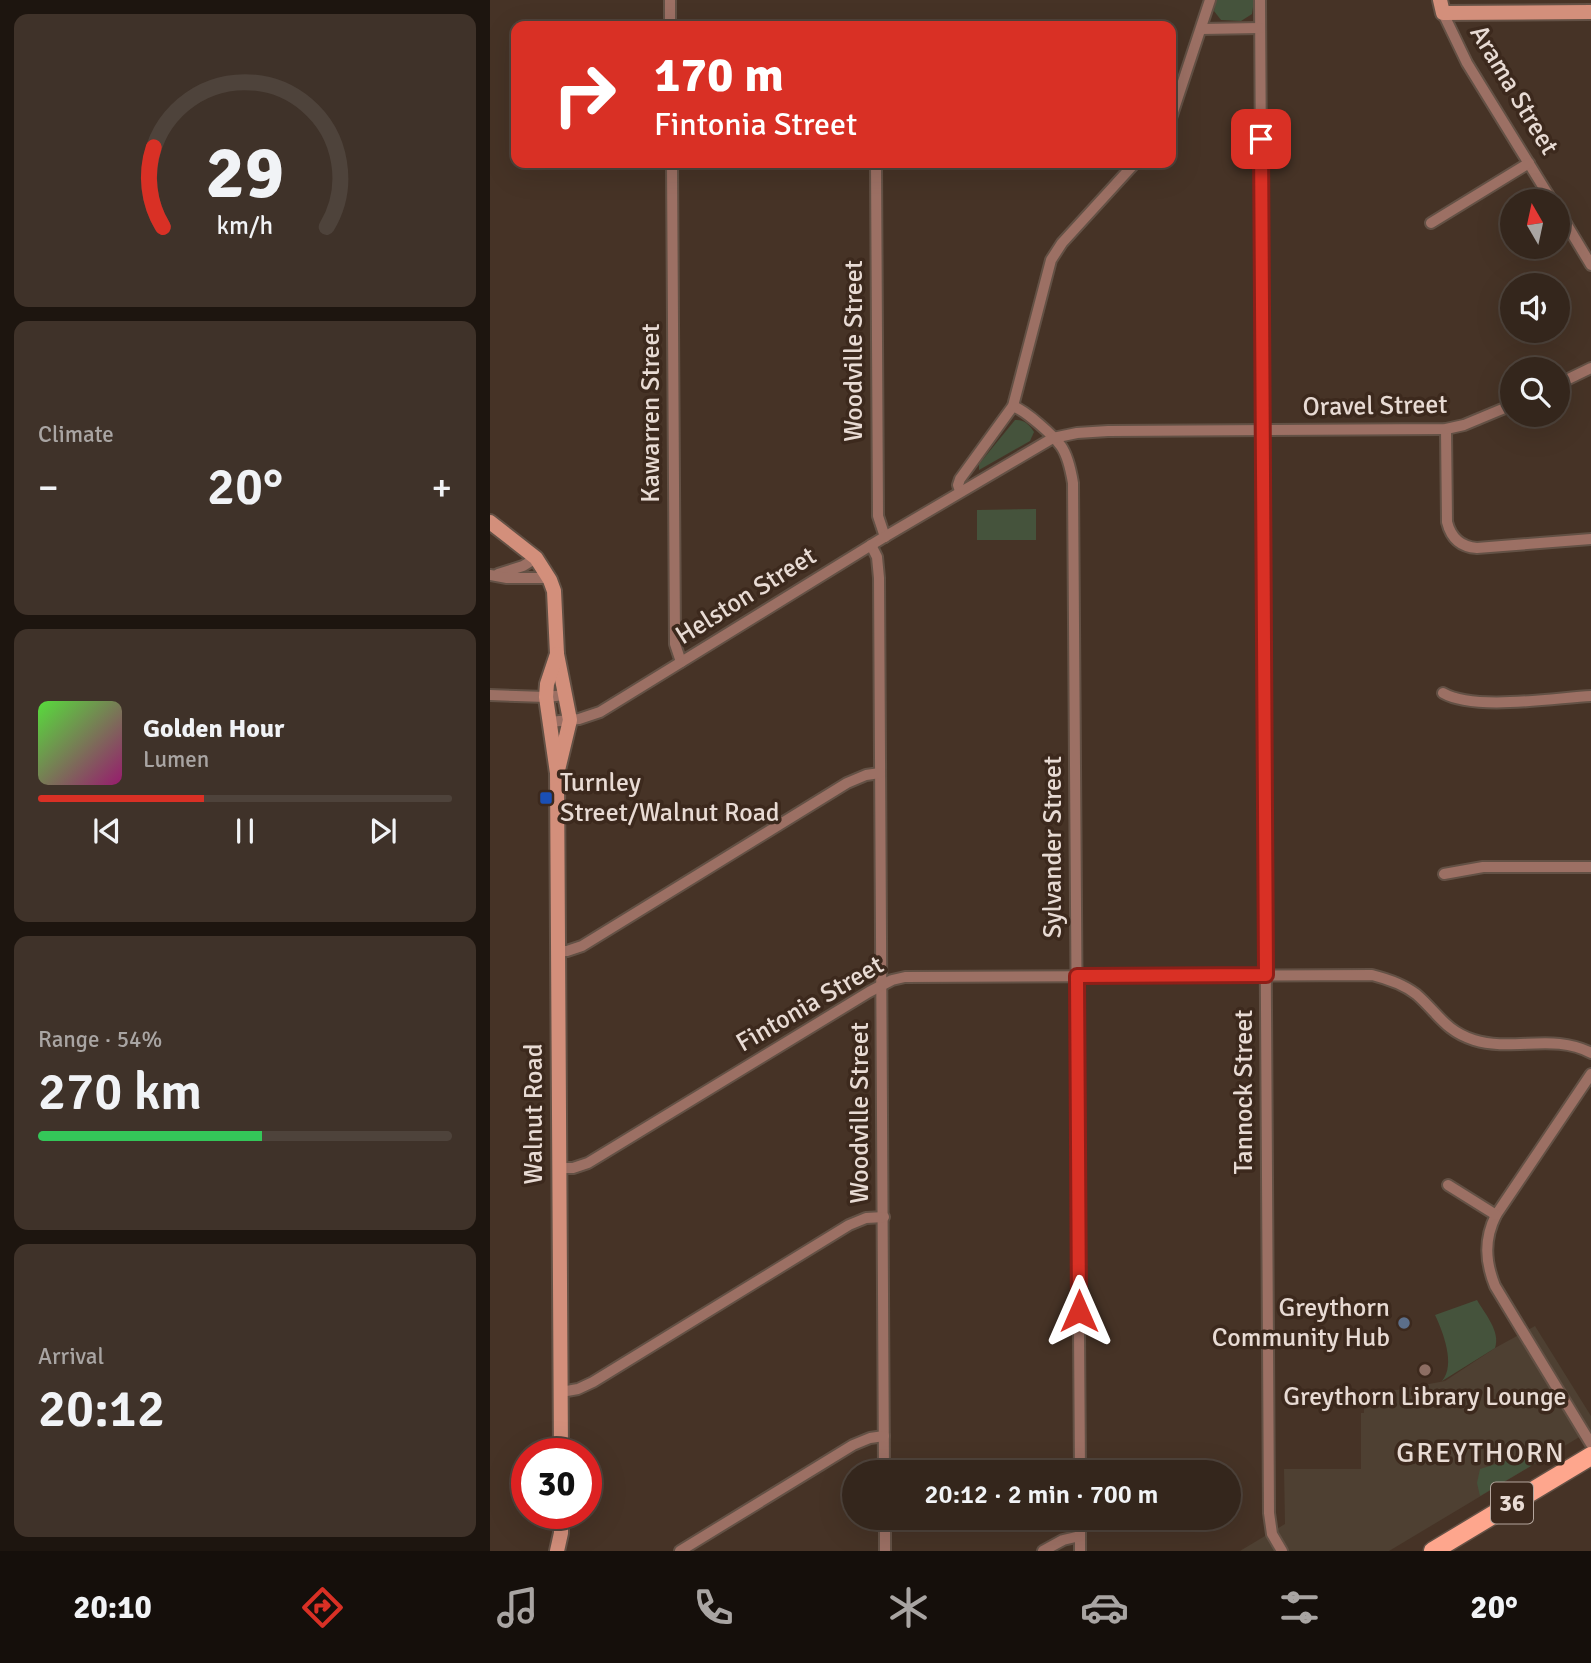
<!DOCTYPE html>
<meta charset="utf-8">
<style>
body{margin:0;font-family:Signika,sans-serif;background:#3f3229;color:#f1f3f6;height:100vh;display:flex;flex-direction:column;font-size:26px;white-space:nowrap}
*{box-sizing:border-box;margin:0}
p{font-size:23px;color:#a9a5a3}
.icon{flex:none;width:38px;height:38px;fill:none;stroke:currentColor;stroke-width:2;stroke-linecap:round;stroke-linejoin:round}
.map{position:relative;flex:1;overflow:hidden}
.panel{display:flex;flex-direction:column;gap:14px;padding:14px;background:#1d150f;width:490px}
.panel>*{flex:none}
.hud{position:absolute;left:21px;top:21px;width:665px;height:147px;border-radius:14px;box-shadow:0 7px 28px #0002,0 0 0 2px #4e433b;background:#d93025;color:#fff;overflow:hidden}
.needle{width:46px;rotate:351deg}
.buttons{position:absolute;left:1010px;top:189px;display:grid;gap:14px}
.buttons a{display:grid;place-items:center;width:70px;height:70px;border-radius:50%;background:#34261c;box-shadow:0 7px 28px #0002,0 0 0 2px #4e433b;font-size:35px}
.speed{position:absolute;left:21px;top:1438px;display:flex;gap:14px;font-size:35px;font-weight:700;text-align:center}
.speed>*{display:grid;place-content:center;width:91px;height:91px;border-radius:50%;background:#34261c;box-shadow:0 7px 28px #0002,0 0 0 2px #4e433b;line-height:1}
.speed .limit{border:10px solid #d22;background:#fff;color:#111}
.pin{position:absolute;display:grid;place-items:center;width:60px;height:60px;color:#fff;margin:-30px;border-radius:14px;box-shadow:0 4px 10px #0006}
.me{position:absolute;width:77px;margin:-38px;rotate:0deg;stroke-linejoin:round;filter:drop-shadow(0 0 5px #0008)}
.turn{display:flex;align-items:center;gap:24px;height:147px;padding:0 28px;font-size:32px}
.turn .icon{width:91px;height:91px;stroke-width:2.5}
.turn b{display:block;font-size:49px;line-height:60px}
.big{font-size:52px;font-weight:600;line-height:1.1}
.panel .widget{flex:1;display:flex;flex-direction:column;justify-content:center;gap:10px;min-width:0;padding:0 24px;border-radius:14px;background:#3f3229}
.panel .dial{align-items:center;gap:0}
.dial svg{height:182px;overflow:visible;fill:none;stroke:#4e433b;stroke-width:7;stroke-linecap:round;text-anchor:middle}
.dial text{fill:#f1f3f6;stroke:none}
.song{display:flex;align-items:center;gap:21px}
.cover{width:84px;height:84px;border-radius:10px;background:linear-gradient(135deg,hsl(110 70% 55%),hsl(320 70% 35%))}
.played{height:7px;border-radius:4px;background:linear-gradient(90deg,#d93025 40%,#4e433b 40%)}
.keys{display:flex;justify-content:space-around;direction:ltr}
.heat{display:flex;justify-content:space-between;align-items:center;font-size:38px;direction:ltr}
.charge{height:10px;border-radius:5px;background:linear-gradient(90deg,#34c759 54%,#4e433b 0)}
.trip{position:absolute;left:352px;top:1460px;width:399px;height:70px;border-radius:35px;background:#34261c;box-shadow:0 7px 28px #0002,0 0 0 2px #4e433b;font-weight:600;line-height:70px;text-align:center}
.tabs{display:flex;height:112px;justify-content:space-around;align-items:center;background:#150f0b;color:#a9a5a3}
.tabs .icon{width:49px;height:49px}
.tabs .selected{color:#d93025}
.tabs b{font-size:32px;color:#f1f3f6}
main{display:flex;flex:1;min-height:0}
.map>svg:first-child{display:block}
.commercial{fill:#4e4032}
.green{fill:#45533c}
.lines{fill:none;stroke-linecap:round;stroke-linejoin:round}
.street-casing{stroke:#635145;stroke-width:14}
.secondary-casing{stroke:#635145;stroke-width:18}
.primary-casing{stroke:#635145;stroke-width:21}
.street{stroke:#9c7064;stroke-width:10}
.secondary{stroke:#d38f7b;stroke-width:14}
.primary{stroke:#fea68d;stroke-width:18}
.route-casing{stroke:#8d1f18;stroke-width:18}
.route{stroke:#d93025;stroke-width:12}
.transit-dot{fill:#1a4fb4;stroke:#3c291d;stroke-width:2.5}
.service-dot{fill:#5c6f8a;stroke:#3c291d;stroke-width:2.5}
.education-dot{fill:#8d6e63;stroke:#3c291d;stroke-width:2.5}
.labels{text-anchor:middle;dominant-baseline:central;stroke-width:7;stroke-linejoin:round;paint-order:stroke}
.shield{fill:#3c291d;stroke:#b4a69d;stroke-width:2}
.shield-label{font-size:24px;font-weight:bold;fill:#e8dbd4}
.street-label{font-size:26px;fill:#e8dbd4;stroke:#3c291d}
.poi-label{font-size:26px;fill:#e8dbd4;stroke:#3c291d;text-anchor:start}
.neighbourhood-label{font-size:28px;letter-spacing:2px;fill:#e8dbd4;stroke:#3c291d}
</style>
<main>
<section class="panel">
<div class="widget dial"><svg viewBox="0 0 100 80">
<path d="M14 69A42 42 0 1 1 86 69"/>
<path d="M14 69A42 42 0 0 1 10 34" stroke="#d93025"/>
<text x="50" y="56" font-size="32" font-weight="700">29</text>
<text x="50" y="72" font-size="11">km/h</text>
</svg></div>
<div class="widget"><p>Climate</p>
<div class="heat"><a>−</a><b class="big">20°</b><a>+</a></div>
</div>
<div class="widget">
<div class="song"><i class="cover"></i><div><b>Golden Hour</b><p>Lumen</p></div></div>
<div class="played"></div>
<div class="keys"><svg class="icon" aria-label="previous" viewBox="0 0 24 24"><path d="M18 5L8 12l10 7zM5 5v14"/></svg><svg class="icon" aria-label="pause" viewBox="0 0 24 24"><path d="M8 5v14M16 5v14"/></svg><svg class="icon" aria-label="next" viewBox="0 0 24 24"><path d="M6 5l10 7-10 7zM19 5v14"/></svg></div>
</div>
<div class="widget"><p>Range · 54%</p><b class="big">270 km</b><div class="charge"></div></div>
<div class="widget"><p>Arrival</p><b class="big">20:12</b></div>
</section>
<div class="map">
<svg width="1101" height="1551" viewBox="0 0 1101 1551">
<rect width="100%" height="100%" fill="#463326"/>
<path class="commercial" d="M1045,1326l56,90v14l-202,121h-149l45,-27 -1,-55h77v-56h3v-23h33l48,-9 50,-33z"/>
<g class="green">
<path d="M726,0h38l-2,14 -11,7 -20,-1 -7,-9z"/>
<path d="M525,420c9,-1 15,5 19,12l-4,9 -51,29v-6z"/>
<path d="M546,509v31h-59v-30z"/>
<path d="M987,1300c8,14 24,32 18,48l-53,33c14,-16 1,-49 -7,-66z"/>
<path d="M1028,1457l26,1 -64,38 -3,-13 3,-14z"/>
</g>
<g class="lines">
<g class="street-casing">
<g id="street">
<path d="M180,0v26"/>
<path d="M770,0l9,1513 3,21 10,17"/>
<path d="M953,13l24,50 85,138"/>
<path d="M711,29l59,-1"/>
<path d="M681,118l39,-118"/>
<path d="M182,163l3,481 6,18"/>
<path d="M386,163l2,353 7,21"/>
<path d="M1068,210l33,55"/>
<path d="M941,223l98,-60"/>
<path d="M1068,384l33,-16"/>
<path d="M523,406c13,5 40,29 48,40 7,10 10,25 12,37l7,989"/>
<path d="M956,429l1,93c4,16 14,25 30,26l114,-9"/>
<path d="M470,491l-2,-6 2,-6 53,-73 38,-146 11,-17 73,-80"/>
<path d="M381,545l6,12 2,21 5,894"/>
<path d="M8,574l25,-8 13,-8"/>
<path d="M0,575l17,3h42"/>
<path d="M953,693c31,18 110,5 148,3"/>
<path d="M0,695l56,2 19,-2"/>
<path d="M60,722l29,-3 21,-7 281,-173 172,-101 24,-5 31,-2 338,-2 18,-4 48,-20"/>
<path d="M954,874l39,-7h108"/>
<path d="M68,951h9l15,-5 265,-163 19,-8 14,-2"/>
<path d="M1101,1074l-95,141c-12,24 -11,46 -1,71l96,158"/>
<path d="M69,1168h14l15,-5 281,-171 23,-12 13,-3 467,-2c16,4 31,9 44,19 21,18 29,37 58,46 38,12 81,-7 117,13"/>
<path d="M958,1185l48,30"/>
<path d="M71,1392l17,-3 15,-7 256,-157 17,-7 18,-1"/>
<path d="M395,1517v34"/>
<path d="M590,1517v34"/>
<path d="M190,1551l173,-106 17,-7 14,-2"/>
<path d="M553,1551l20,-11 17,-4"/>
</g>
</g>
<g class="secondary-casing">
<g id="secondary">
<path d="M950,0l3,13 148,-1"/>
<path d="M0,522l46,36 14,22 4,11 3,63 13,66 -12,50"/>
<path d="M67,654l-10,30 -1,13 11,76 4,681"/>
<path d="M67,1551l4,-18v-19"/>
</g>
</g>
<g class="primary-casing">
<path id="primary" d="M943,1551l158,-95"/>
</g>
<use href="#street" class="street"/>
<use href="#secondary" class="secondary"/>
<use href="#primary" class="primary"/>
</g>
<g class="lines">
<g class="route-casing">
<path id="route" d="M589,1311l-2,-335 189,-1 -5,-836"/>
</g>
<use href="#route" class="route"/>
</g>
<rect class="transit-dot" x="49" y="791" width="14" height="14" rx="3.5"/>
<circle class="service-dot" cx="914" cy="1323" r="7"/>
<circle class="education-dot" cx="935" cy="1370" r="7"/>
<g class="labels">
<rect class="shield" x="1001" y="1482.5" width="42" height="41" rx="5"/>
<g class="shield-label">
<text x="1022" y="1503">36</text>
</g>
<g class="street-label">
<text transform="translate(1024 90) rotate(59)">Arama Street</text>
<text transform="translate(364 351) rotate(-90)">Woodville Street</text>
<text transform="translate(885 406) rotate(-1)">Oravel Street</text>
<text transform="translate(161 413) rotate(-90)">Kawarren Street</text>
<text transform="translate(256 596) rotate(-32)">Helston Street</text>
<text transform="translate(563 847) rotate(-90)">Sylvander Street</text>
<text transform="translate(320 1004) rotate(-30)">Fintonia Street</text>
<text transform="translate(754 1092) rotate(-90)">Tannock Street</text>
<text transform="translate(370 1113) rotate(-90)">Woodville Street</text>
<text transform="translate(44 1114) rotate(-90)">Walnut Road</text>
</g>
<g class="poi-label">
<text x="70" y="783">Turnley<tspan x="70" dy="30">Street/Walnut Road</tspan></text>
<text x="900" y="1308" text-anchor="end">Greythorn<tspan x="900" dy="30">Community Hub</tspan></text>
<text x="935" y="1397" text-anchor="middle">Greythorn Library Lounge</text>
</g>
<g class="neighbourhood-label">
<text x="991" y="1453">GREYTHORN</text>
</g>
</g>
</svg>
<div class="buttons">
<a><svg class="needle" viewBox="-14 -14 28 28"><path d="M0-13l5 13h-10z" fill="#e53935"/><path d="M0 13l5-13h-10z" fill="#a9a5a3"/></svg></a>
<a><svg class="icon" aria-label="sound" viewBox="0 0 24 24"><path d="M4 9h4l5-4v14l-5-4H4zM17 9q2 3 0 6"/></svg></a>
<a><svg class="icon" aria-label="search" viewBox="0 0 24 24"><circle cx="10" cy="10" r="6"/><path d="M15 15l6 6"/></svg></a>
</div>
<div class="speed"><div class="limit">30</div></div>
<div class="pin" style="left:771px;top:139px;background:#d93025"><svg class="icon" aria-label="arrive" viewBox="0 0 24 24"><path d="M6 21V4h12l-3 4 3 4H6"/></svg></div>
<svg class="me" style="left:589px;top:1311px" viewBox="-20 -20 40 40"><path d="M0-17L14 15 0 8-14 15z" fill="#d93025" stroke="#fff" stroke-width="4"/></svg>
<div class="trip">20:12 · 2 min · 700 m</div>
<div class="hud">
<div class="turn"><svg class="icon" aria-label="right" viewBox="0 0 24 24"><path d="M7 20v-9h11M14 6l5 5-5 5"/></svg><div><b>170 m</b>Fintonia Street</div></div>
</div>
</div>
</main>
<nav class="tabs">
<b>20:10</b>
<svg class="icon selected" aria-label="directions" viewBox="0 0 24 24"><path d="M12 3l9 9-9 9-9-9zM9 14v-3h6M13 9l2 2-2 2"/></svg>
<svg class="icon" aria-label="music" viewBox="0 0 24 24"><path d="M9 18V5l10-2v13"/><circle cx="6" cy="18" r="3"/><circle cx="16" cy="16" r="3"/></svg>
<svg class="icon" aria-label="phone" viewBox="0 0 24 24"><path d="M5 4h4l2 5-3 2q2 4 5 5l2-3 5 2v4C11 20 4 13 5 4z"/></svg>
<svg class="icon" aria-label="climate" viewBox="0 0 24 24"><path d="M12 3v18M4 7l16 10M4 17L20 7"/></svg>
<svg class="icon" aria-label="car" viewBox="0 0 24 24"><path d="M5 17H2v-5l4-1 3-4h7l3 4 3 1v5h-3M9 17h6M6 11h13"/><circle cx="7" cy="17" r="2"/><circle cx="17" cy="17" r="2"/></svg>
<svg class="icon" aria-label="filters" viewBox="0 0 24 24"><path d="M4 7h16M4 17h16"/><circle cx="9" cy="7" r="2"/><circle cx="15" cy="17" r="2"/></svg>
<b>20°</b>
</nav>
